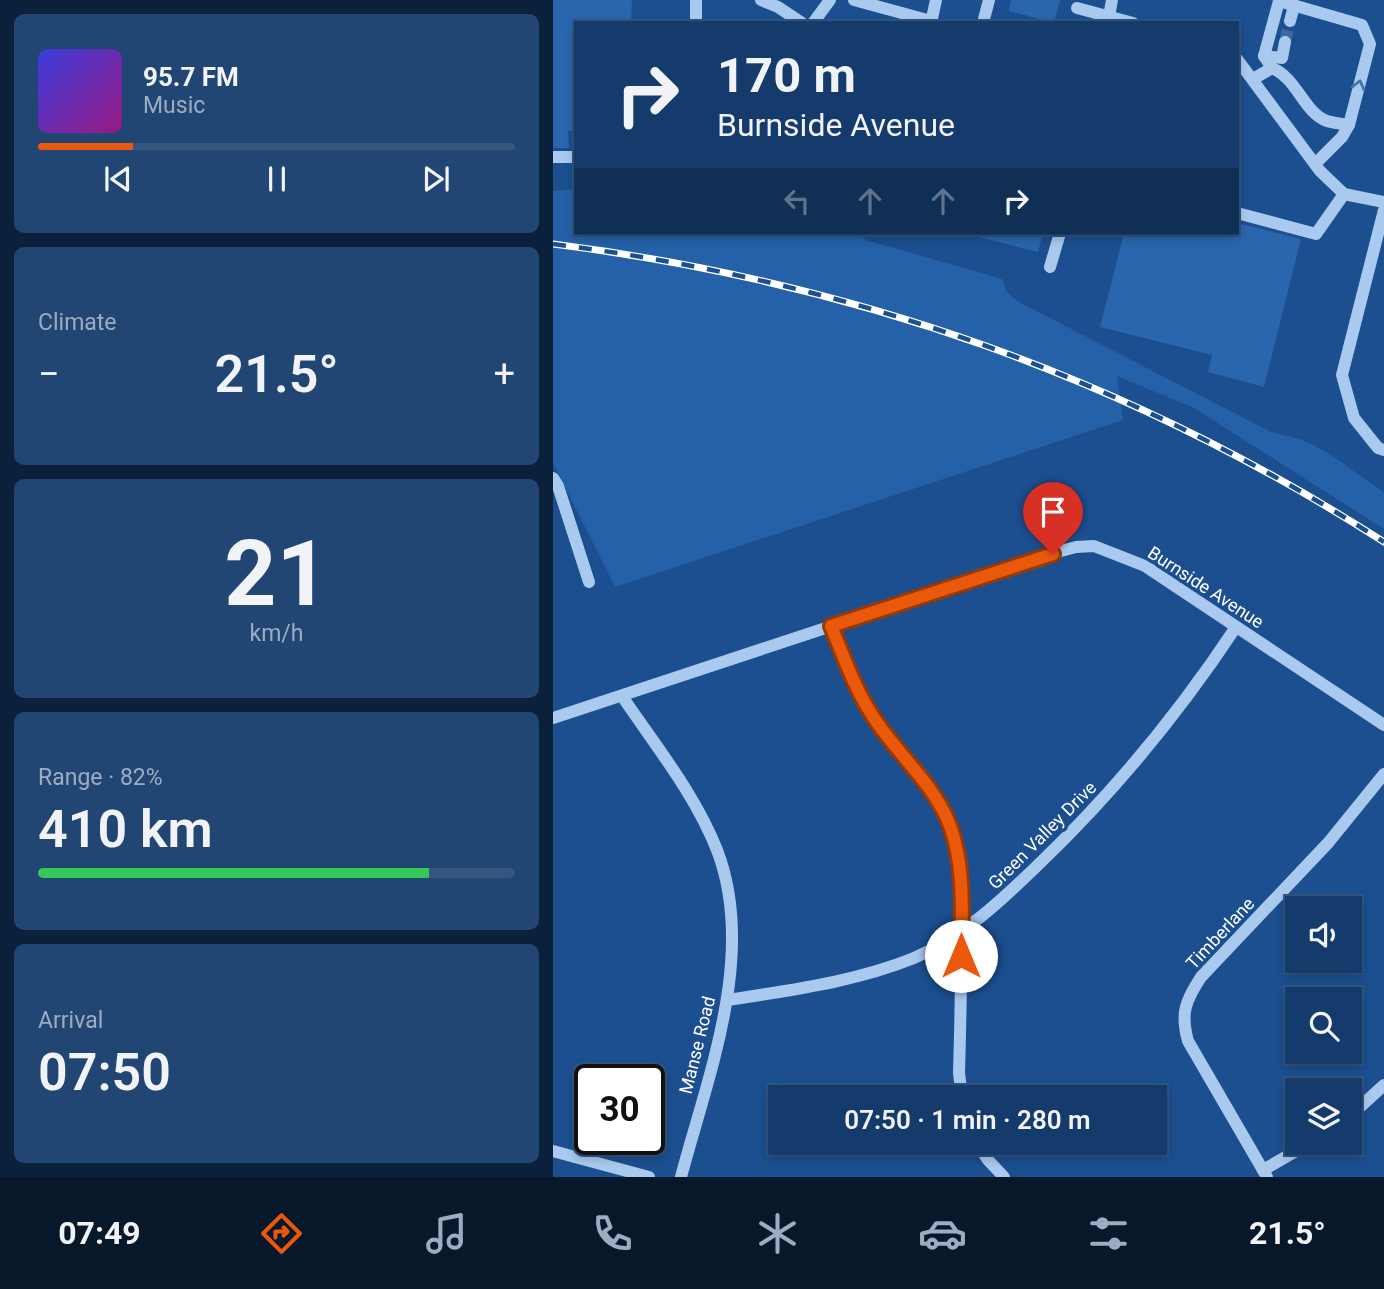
<!DOCTYPE html>
<meta charset="utf-8">
<style>
body{margin:0;font-family:Roboto,sans-serif;background:#214673;color:#f1f3f6;height:100vh;display:flex;flex-direction:column;font-size:26px;white-space:nowrap}
*{box-sizing:border-box;margin:0}
p{font-size:23px;color:#9dadc1}
.icon{flex:none;width:38px;height:38px;fill:none;stroke:currentColor;stroke-width:2;stroke-linecap:round;stroke-linejoin:round}
.map{position:relative;flex:1;overflow:hidden}
.details{display:flex;flex-direction:column;gap:14px;padding:14px;background:#0b203b;width:553px}
.details>*{flex:none}
.hud{position:absolute;left:21px;top:21px;width:665px;height:214px;border-radius:0px;box-shadow:0 4px 10px #0003,0 0 0 2px #33557e;background:#143b6b;color:#f1f3f6;overflow:hidden}
.fabs{position:absolute;left:732px;top:896px;display:grid;gap:14px}
.fabs a{display:grid;place-items:center;width:77px;height:77px;border-radius:0px;background:#143b6b;box-shadow:0 4px 10px #0003,0 0 0 2px #33557e;font-size:35px}
.speed{position:absolute;left:21px;top:1064px;display:flex;gap:14px;font-size:35px;font-weight:700;text-align:center}
.speed>*{display:grid;place-content:center;width:91px;height:91px;border-radius:50%;background:#143b6b;box-shadow:0 4px 10px #0003,0 0 0 2px #33557e;line-height:1}
.speed .limit{border:4px solid #111;border-radius:10px;background:#fff;color:#111}
.pin{position:absolute;display:grid;place-items:center;width:60px;height:60px;color:#fff;margin:-72px -30px;border-radius:50% 50% 50% 0;rotate:-45deg;box-shadow:0 0 7px #0007}
.pin .icon{rotate:45deg}
.me{position:absolute;width:77px;margin:-38px;rotate:0deg;stroke-linejoin:round;filter:drop-shadow(0 0 5px #0008)}
.turn{display:flex;align-items:center;gap:24px;height:147px;padding:0 28px;font-size:32px}
.turn .icon{width:91px;height:91px;stroke-width:2.5}
.turn b{display:block;font-size:49px;line-height:60px}
.lanes{display:flex;align-items:center;height:66px;padding:0 28px;background:#0003;justify-content:center;gap:35px;direction:ltr}
.lanes .off{opacity:.35}
.big{font-size:52px;font-weight:600;line-height:1.1}
.details .card{flex:1;display:flex;flex-direction:column;justify-content:center;gap:10px;min-width:0;padding:0 24px;border-radius:10px;background:#214673}
.details .dial{align-items:center;gap:0}
.dial b{font-size:91px;line-height:1}
.song{display:flex;align-items:center;gap:21px}
.cover{width:84px;height:84px;border-radius:10px;background:linear-gradient(135deg,hsl(240 70% 55%),hsl(310 70% 35%))}
.played{height:7px;border-radius:4px;background:linear-gradient(90deg,#ea580c 20%,#33557e 20%)}
.keys{display:flex;justify-content:space-around;direction:ltr}
.heat{display:flex;justify-content:space-between;align-items:center;font-size:38px;direction:ltr}
.charge{height:10px;border-radius:5px;background:linear-gradient(90deg,#34c759 82%,#33557e 0)}
.trip{position:absolute;left:215px;top:1085px;width:399px;height:70px;border-radius:0px;background:#143b6b;box-shadow:0 4px 10px #0003,0 0 0 2px #33557e;font-weight:600;line-height:70px;text-align:center}
.tabs{display:flex;height:112px;justify-content:space-around;align-items:center;background:#08182b;color:#9dadc1}
.tabs .icon{width:49px;height:49px}
.tabs .selected{color:#ea580c}
.tabs b{font-size:32px;color:#f1f3f6}
main{display:flex;flex:1;min-height:0}
.map>svg:first-child{display:block}
.green{fill:#2461a8}
.building{fill:#2a66ad}
.lines{fill:none;stroke-linecap:round;stroke-linejoin:round}
.minor-tunnel{stroke:#3d69a0;stroke-width:12;stroke-dasharray:12 6;stroke-linecap:butt}
.minor{stroke:#a9c9ee;stroke-width:12}
.rail-casing{stroke:#fff;stroke-width:7}
.rail{stroke:#1b4f8f;stroke-width:4.5;stroke-dasharray:13;stroke-linecap:butt}
.oneway{stroke:#4674ac}
.route-casing{stroke:#983908;stroke-width:18}
.route{stroke:#ea580c;stroke-width:12}
.labels{text-anchor:middle;dominant-baseline:central;stroke-width:7;stroke-linejoin:round;paint-order:stroke}
.street-label{font-size:18px;fill:#fff;stroke:#1b4f8f}
</style>
<main>
<section class="details">
<div class="card">
<div class="song"><i class="cover"></i><div><b>95.7 FM</b><p>Music</p></div></div>
<div class="played"></div>
<div class="keys"><svg class="icon" aria-label="previous" viewBox="0 0 24 24"><path d="M18 5L8 12l10 7zM5 5v14"/></svg><svg class="icon" aria-label="pause" viewBox="0 0 24 24"><path d="M8 5v14M16 5v14"/></svg><svg class="icon" aria-label="next" viewBox="0 0 24 24"><path d="M6 5l10 7-10 7zM19 5v14"/></svg></div>
</div>
<div class="card"><p>Climate</p>
<div class="heat"><a>−</a><b class="big">21.5°</b><a>+</a></div>
</div>
<div class="card dial"><b>21</b><p>km/h</p></div>
<div class="card"><p>Range · 82%</p><b class="big">410 km</b><div class="charge"></div></div>
<div class="card"><p>Arrival</p><b class="big">07:50</b></div>
</section>
<div class="map">
<svg width="831" height="1177" viewBox="0 0 831 1177">
<rect width="100%" height="100%" fill="#1b4f8f"/>
<path class="green" d="M23,189v44h277l16,8 133,38 5,13 10,9 254,131c12,3 26,5 38,11 27,12 49,33 75,49v37l-190,-121 -77,-32 6,44 -508,167 -62,-124v-272z"/>
<g class="building">
<path d="M0,0h79l-1,23h-55v108h-8l1,17h-16z"/>
<path d="M458,0h49l-6,23 -45,-12z"/>
<path d="M684,223l64,16 -37,148 -56,-15 4,-17 -112,-28 24,-94h113z"/>
<path d="M426,233h64l-5,19 -59,-15z"/>
</g>
<g class="lines">
<path class="minor-tunnel" d="M732,42l5,-21"/>
<g class="minor">
<path d="M208,0l17,7 24,16"/>
<path d="M301,0l77,21"/>
<path d="M524,8l56,15"/>
<path d="M737,21l4,-15"/>
<path d="M555,22l4,-22"/>
<path d="M143,23v-23"/>
<path d="M260,23l17,-23"/>
<path d="M378,23l5,-23"/>
<path d="M430,23l6,-23"/>
<path d="M711,56l18,2 3,-16"/>
<path d="M684,59l83,112 24,23 40,8"/>
<path d="M719,68c25,10 32,45 55,53 7,2 15,3 22,4"/>
<path d="M700,79l19,-11 -8,-12 15,-55 83,24 8,19 -21,81 -7,12 -27,27"/>
<path d="M0,157h23"/>
<path d="M831,210l-42,165 12,43 24,30 6,2"/>
<path d="M684,213l79,21 28,-40"/>
<path d="M497,267l10,-34"/>
<path d="M0,478l5,8 31,96"/>
<path d="M278,626c13,31 24,64 43,92 19,30 49,53 66,85 26,49 22,109 21,163 0,35 -1,71 -2,107l3,24"/>
<path d="M69,696c33,49 73,98 95,154 40,104 -9,225 -36,327"/>
<path d="M0,718l500,-165 23,-6 18,-1 51,20 239,159"/>
<path d="M175,1000c62,-10 127,-18 186,-42 49,-21 88,-58 126,-95 75,-72 139,-150 196,-236"/>
<path d="M796,1117l35,-32"/>
<path d="M424,1143l11,17 16,17"/>
<path d="M0,1151l96,26"/>
<path d="M710,1170l47,-27"/>
<path d="M714,1177l-79,-136c-8,-28 -2,-41 13,-64l127,-134 56,-69"/>
</g>
<g class="rail-casing">
<path id="rail" d="M0,244c301,38 575,134 831,298"/>
</g>
<use href="#rail" class="rail"/>
</g>
<defs><path id="oneway-chevron" d="M-2-3.5L2.5 0L-2 3.5" fill="none" stroke-width="1.6" stroke-linecap="round" stroke-linejoin="round" transform="scale(1.75)"/></defs>
<use class="oneway" href="#oneway-chevron" transform="translate(806 85) rotate(-76)"/>
<g class="lines">
<g class="route-casing">
<path id="route" d="M408,956c1,-44 4,-92 -12,-133 -17,-41 -51,-68 -75,-105 -19,-28 -30,-61 -43,-92l222,-72"/>
</g>
<use href="#route" class="route"/>
</g>
<g class="labels">
<g class="street-label">
<text transform="translate(653 587) rotate(33)">Burnside Avenue</text>
<text transform="translate(489 835) rotate(-45)">Green Valley Drive</text>
<text transform="translate(667 933) rotate(-47)">Timberlane</text>
<text transform="translate(144 1045) rotate(-76)">Manse Road</text>
</g>
</g>
</svg>
<div class="fabs">
<a><svg class="icon" aria-label="sound" viewBox="0 0 24 24"><path d="M4 9h4l5-4v14l-5-4H4zM17 9q2 3 0 6"/></svg></a>
<a><svg class="icon" aria-label="search" viewBox="0 0 24 24"><circle cx="10" cy="10" r="6"/><path d="M15 15l6 6"/></svg></a>
<a><svg class="icon" aria-label="layers" viewBox="0 0 24 24"><path d="M12 4l9 5-9 5-9-5zM3 14l9 5 9-5"/></svg></a>
</div>
<div class="speed"><div class="limit">30</div></div>
<div class="pin" style="left:500px;top:554px;background:#d93025"><svg class="icon" aria-label="arrive" viewBox="0 0 24 24"><path d="M6 21V4h12l-3 4 3 4H6"/></svg></div>
<svg class="me" style="left:408px;top:956px" viewBox="-20 -20 40 40"><circle r="19" fill="#fff"/><path d="M0-13L10 11 0 6-10 11z" fill="#ea580c"/></svg>
<div class="trip">07:50 · 1 min · 280 m</div>
<div class="hud">
<div class="turn"><svg class="icon" aria-label="right" viewBox="0 0 24 24"><path d="M7 20v-9h11M14 6l5 5-5 5"/></svg><div><b>170 m</b>Burnside Avenue</div></div>
<div class="lanes"><svg class="icon off" aria-label="left" viewBox="0 0 24 24"><path d="M17 20v-9H6M10 6l-5 5 5 5"/></svg><svg class="icon off" aria-label="ahead" viewBox="0 0 24 24"><path d="M12 20V5M6 11l6-6 6 6"/></svg><svg class="icon off" aria-label="ahead" viewBox="0 0 24 24"><path d="M12 20V5M6 11l6-6 6 6"/></svg><svg class="icon" aria-label="right" viewBox="0 0 24 24"><path d="M7 20v-9h11M14 6l5 5-5 5"/></svg></div>
</div>
</div>
</main>
<nav class="tabs">
<b>07:49</b>
<svg class="icon selected" aria-label="directions" viewBox="0 0 24 24"><path d="M12 3l9 9-9 9-9-9zM9 14v-3h6M13 9l2 2-2 2"/></svg>
<svg class="icon" aria-label="music" viewBox="0 0 24 24"><path d="M9 18V5l10-2v13"/><circle cx="6" cy="18" r="3"/><circle cx="16" cy="16" r="3"/></svg>
<svg class="icon" aria-label="phone" viewBox="0 0 24 24"><path d="M5 4h4l2 5-3 2q2 4 5 5l2-3 5 2v4C11 20 4 13 5 4z"/></svg>
<svg class="icon" aria-label="climate" viewBox="0 0 24 24"><path d="M12 3v18M4 7l16 10M4 17L20 7"/></svg>
<svg class="icon" aria-label="car" viewBox="0 0 24 24"><path d="M5 17H2v-5l4-1 3-4h7l3 4 3 1v5h-3M9 17h6M6 11h13"/><circle cx="7" cy="17" r="2"/><circle cx="17" cy="17" r="2"/></svg>
<svg class="icon" aria-label="filters" viewBox="0 0 24 24"><path d="M4 7h16M4 17h16"/><circle cx="9" cy="7" r="2"/><circle cx="15" cy="17" r="2"/></svg>
<b>21.5°</b>
</nav>
